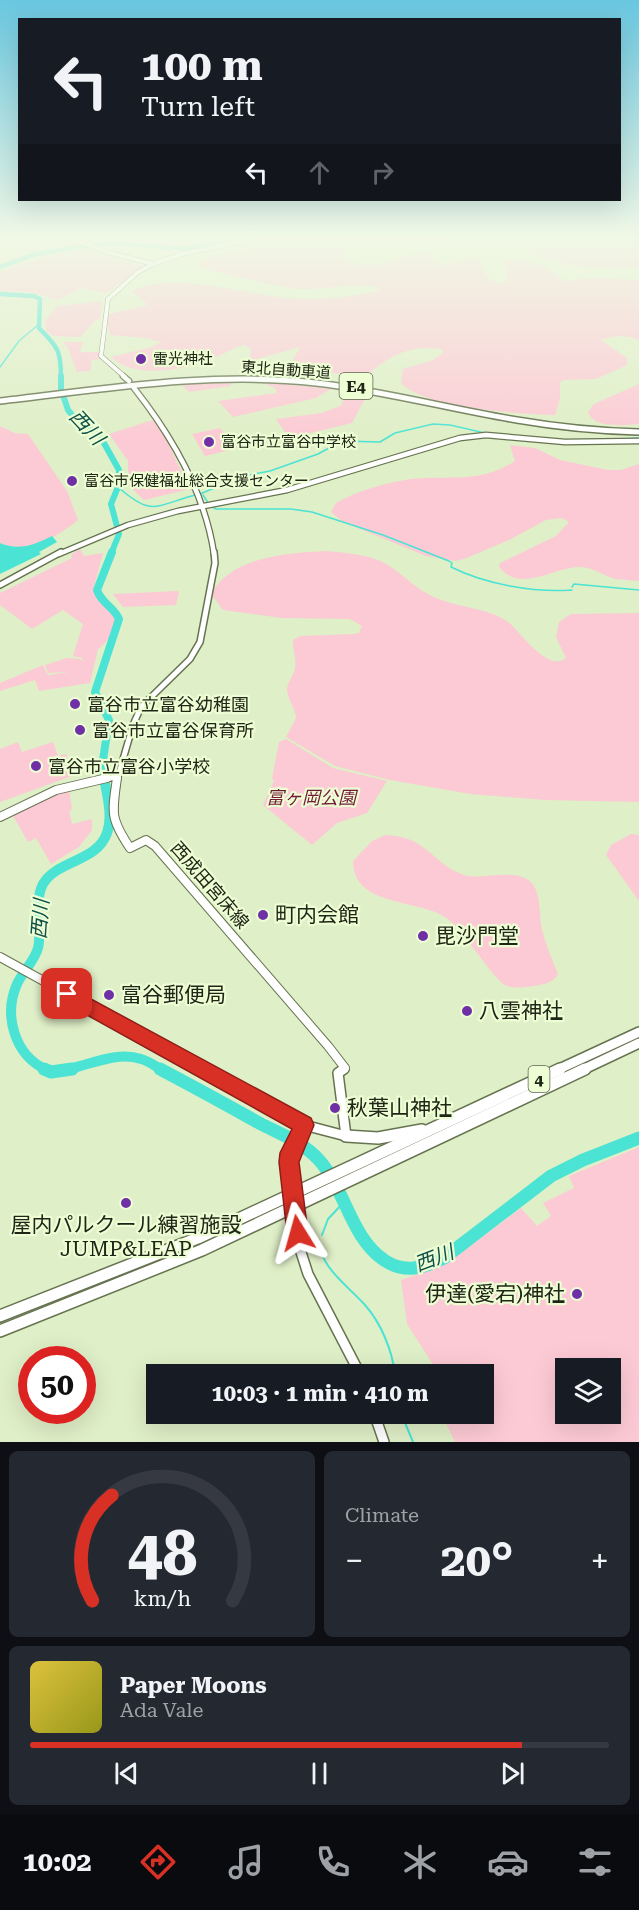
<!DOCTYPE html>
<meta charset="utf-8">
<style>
body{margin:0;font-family:"Roboto Serif","Noto Sans JP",serif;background:#242831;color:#f1f3f6;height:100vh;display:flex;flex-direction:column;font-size:22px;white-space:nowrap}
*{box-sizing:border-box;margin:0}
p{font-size:20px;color:#9ea1a6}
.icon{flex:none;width:33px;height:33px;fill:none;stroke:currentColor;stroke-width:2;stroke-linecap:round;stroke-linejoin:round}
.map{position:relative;height:1442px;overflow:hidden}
.details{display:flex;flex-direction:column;gap:9px;padding:9px;background:#0d0f14;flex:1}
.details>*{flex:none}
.hud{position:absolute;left:18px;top:18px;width:603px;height:183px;border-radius:0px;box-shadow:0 6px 24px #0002;background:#171b24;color:#f1f3f6;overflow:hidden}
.tools{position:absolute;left:555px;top:1358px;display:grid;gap:12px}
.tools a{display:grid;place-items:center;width:66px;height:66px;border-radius:0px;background:#171b24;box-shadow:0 6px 24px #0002;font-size:30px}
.speed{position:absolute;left:18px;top:1346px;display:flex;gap:12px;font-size:30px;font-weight:700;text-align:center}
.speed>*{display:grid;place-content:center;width:78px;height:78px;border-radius:50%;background:#171b24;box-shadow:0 6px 24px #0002;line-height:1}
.speed .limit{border:9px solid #d22;background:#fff;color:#111}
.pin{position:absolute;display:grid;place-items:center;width:51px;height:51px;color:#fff;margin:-26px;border-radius:12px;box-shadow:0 3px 9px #0006}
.me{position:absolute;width:66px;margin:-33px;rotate:352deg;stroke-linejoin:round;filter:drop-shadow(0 0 4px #0008)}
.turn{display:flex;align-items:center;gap:21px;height:126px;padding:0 24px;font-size:27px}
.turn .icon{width:78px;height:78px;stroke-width:2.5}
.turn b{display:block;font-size:42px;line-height:51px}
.lanes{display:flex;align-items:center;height:57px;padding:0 24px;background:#0003;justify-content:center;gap:30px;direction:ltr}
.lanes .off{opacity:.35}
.big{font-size:45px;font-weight:700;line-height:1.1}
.details .widget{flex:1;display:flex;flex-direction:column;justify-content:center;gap:9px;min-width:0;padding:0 21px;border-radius:9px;background:#242831}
.details .dial{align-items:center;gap:0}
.dial svg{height:156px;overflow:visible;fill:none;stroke:#363941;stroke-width:7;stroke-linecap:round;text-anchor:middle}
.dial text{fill:#f1f3f6;stroke:none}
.song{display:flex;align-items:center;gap:18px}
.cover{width:72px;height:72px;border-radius:9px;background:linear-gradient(135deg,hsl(50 70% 55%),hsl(60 70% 35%))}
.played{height:6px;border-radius:3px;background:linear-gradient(90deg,#d93025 85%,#363941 85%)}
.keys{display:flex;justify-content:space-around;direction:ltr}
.heat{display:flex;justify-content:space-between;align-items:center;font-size:33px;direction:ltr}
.details .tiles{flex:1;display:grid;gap:9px;grid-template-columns:1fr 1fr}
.widget:last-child{grid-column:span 2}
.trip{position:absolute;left:146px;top:1364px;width:348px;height:60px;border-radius:0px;background:#171b24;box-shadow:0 6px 24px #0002;font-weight:700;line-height:60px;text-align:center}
.dock{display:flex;height:96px;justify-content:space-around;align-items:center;background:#090b0e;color:#9ea1a6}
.dock .icon{width:42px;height:42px}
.dock .on{color:#d93025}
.dock b{font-size:27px;color:#f1f3f6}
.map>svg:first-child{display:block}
.green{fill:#fccad4;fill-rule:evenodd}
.water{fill:#4be3d3}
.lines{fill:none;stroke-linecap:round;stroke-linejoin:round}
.stream-far1{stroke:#4be3d3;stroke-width:1.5}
.stream{stroke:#4be3d3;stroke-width:2}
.river-far4{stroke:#4be3d3;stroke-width:4.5}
.river-far3{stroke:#4be3d3;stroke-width:6}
.river-far2{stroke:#4be3d3;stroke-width:8}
.river-far1{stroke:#4be3d3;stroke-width:10}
.river{stroke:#4be3d3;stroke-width:13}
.secondary-far4-casing{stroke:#667350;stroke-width:5}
.secondary-far3-casing{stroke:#667350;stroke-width:7}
.secondary-far2-casing{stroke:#667350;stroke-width:8}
.secondary-far1-casing{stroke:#667350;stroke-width:10}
.secondary-casing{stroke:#667350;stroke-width:12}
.primary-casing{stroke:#667350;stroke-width:5}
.highway-far2-casing{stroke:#667350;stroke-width:8}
.highway-far1-casing{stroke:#667350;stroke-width:12}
.highway-casing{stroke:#667350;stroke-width:14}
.secondary-far4{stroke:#fff;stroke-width:4}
.secondary-far3{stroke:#fff;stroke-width:4.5}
.secondary-far2{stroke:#fff;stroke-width:5}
.secondary-far1{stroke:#fff;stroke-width:8}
.secondary{stroke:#fff;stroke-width:9}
.primary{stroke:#fff;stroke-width:4}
.highway-far2{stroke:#fff;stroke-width:5}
.highway-far1{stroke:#fff;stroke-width:9}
.highway{stroke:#fff;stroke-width:11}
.route{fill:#d93025;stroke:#8d1f18;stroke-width:1.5}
.poi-dot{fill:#6f30a5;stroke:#edfdd4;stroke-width:2}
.labels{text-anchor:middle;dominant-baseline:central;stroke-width:4.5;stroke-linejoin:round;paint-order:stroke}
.far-poi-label{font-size:15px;fill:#202617;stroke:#edfdd4;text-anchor:start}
.far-street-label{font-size:15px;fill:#202617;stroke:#edfdd4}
.shield{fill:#edfdd4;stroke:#5e6650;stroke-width:1.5}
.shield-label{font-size:16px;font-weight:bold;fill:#202617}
.poi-label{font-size:18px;fill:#202617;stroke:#edfdd4;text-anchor:start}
.park-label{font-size:18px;font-style:italic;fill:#741938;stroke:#edfdd4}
.street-label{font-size:18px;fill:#202617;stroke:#edfdd4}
.water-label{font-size:20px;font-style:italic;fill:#10514a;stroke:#edfdd4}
.near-poi-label{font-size:21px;fill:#202617;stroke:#edfdd4;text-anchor:start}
</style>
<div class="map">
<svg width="639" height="1442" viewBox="0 0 639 1442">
<rect width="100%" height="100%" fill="#dfefc7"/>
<g class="green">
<path d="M105,239h116l-38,7 -81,-5z"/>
<path d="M342,239l5,5 -4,11c26,24 56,-2 84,-2l16,13 30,-9 5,2 11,20 11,5 6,-3 2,-7 -5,-16 30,4 13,5 18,14 32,-3 43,2v61c-10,-7 -27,-5 -38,-1l26,18v7l-31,14 -33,1 -3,3v16l-5,16c-35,-1 -131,-7 -154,-32l2,-14 30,-9 11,-8 -3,-3c-30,-5 -56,8 -76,29l-75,-12 10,-19 -47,13 -3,-1 1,-10 -7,-4c-11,2 -19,9 -30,13 -28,12 -79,22 -103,-1l41,-10 9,-5 -15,-4 -36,-3 -5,-20 43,-10 -16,-14c43,-20 109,3 155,7 31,3 60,0 91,-7l2,-2 -3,-2c-25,-5 -50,3 -75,2 -15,0 -95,-18 -106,-24l6,-5 71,-18z"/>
<path d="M551,239h88v29l-65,-2 -52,-15 -1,-3 8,-5z"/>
<path d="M82,249l62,18 -38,26 -25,-5 -23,12 -27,-8 -31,-1v-19l34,-12z"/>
<path d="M102,301l-2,18 -4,1 -16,17 -28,-1 -6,-6 -1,-9 13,-15z"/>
<path d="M63,342h20l-3,10h19l1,7 -8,1 -2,11 -13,1 -9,-24z"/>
<path d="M230,381l1,5 -42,6 -9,-9z"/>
<path d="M258,381l73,8 -15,9 -83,19 -15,-16 59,-8 -2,-5z"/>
<path d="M639,384v40c-15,1 -45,5 -51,-12l6,-8z"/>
<path d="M350,390l18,3 -16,30 -63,15 -13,-19 45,-6 19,-7z"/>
<path d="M149,421h8l33,68 -46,11 -16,-15v-24l-19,-27z"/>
<path d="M0,426l15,7 13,1 39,57 11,29c-21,17 -51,35 -78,23z"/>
<path d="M220,428l18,20 -33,8 -13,-22z"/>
<path d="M510,445l25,3 25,12 48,10h13l18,-6v117c-8,-1 -16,-1 -24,-2 -12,-4 -23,-12 -36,-12 -26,0 -58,27 -80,0l1,-4 56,-27 13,-14 -7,-4 -16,2 -37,20 -45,19 -9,2 -29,-5 -83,-34 -12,-10 5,-9c23,-13 49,-20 75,-24 40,-4 68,5 104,-18z"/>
<path d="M80,549l4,7 19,-3 -10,37 4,9 18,16c0,14 -5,26 -17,34l-8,34 -51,8 -4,-11 -35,11v-8l43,-18 5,10 21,-3 -21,1 -3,-8 22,-7 13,1 3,3 -1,-4 -9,-2 10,-32 -20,-14 -31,19 -32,-24v-12l72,-35 -1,-3z"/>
<path d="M326,551c21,2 44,3 62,14 16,10 29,25 46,32 23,11 53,10 74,25 13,10 39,51 58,36l-10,-21 3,-15 12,-8 68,-1v189l-94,-2 -75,-6 -80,-14 -55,-14 -49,-29 10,-19c-1,-10 -8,-18 -9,-28 0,-8 7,-14 8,-22 2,-10 -3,-19 -2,-28l7,-4 54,-2 5,-1 3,-7 -12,-7 -68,-1 -59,-8 -12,-16c21,-38 77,-41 115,-43z"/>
<path d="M177,591l2,1 -3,13 -53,2 -10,-13z"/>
<path d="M286,739l47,29 54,13 -20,32 -30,10 -25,22 -49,-40 11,-24 -2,-3 7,-36z"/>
<path d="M18,742l4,10 31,-10 5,14 8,-2 6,22 -72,26v-53z"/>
<path d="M69,789l3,20 -3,2 3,13 20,-5v11l-13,17 -28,17 -15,-26 -8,4 -16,-28 32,-17z"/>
<path d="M631,834l8,1v66l-33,-46 5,-10z"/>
<path d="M385,835c43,1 45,28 79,40 19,6 57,-10 70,11 7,12 5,30 8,44 4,15 10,30 16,44 -5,9 -14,10 -24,12 -8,1 -19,3 -27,0 -15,-6 -41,-55 -62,-69 -27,-18 -92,-10 -92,-56l19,-20z"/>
<path d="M639,1147v295h-184l-14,-29h42v-39h-48l-1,-8 -27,-42 -6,-44 45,-16 75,-56 16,18 14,-10 -8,-13 31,-15 -5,-12zM566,1368h44v45h-44z"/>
</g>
<path class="water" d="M52,536l5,6 -18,10 2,2 -41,20v-31c19,8 34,2 52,-7z"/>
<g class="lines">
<g class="stream-far1">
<path d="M455,239h29"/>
<path d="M0,367l19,-26 19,-16"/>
<path d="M618,439l21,-1"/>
<path d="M570,440h16"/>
<path d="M118,487c34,30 37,19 77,8"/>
<path d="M200,494l43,-18 27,-5 48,-17 24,-13 38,1 15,-9 38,-9 17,1 35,8"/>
<path d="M203,495l6,9"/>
<path d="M212,507l4,2h75l21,3 71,23 66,26 3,2 -1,4c34,17 83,26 121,23"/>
<path d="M572,587l2,-3 65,6"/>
</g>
<g class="stream">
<path d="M322,1235l6,-16 17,-18"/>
<path d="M319,1247c8,26 29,39 46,58 16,18 27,45 30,69"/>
<path d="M401,1413l12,29"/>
</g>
<g class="river-far4">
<path d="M0,267l36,-13 61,-10 19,-1 71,6 45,-10"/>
<path d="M0,294l34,2 6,3 -1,29c19,19 22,23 22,49"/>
</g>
<path class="river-far3" d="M61,376v13l7,21 10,12 22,14 19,34 -1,17 -7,17 8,30 -8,20"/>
<path class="river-far2" d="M104,780l-1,-20 6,-40 -14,-28 24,-73c-5,-12 -18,-16 -22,-29l15,-38"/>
<g class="river-far1">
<path d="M47,1070c-32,-14 -44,-54 -30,-86 6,-13 17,-22 21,-36 5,-20 -5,-45 5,-64 14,-24 54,-22 64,-51 6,-17 0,-38 -3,-55"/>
<path d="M65,1070c24,-5 52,-19 76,-11 8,2 15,8 22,11"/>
</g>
<g class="river">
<path d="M44,1069l7,3 21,-3"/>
<path d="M160,1069c34,18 67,36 101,55 20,10 43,19 58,36 26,29 32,78 65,100 20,14 40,8 60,-2l107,-82 32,-16 56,-22"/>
</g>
<g class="secondary-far4-casing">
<path id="secondary-far4" d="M125,377l-24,-21 7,-57 30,-27 15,-8"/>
</g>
<g class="secondary-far3-casing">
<g id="secondary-far3">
<path d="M123,376l6,5"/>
<path d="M134,388c37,47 71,105 80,166"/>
<path d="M59,554l69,-29 50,-14 109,-21 173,-52 26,-3 79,7 74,-1"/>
</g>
</g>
<g class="secondary-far2-casing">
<g id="secondary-far2">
<path d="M0,585l61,-33"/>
<path d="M97,780l20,-3"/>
<path d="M117,780l16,-55 8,-18 49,-48 10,-17 15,-79 -1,-11"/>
</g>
</g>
<g class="secondary-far1-casing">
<g id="secondary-far1">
<path d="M117,778c-5,35 -7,40 13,70l16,-8 9,6 173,200 17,22 -3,2"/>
<path d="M0,817l56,-27 51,-12"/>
<path d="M0,957l205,113"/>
</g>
</g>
<g class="secondary-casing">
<g id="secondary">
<path d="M202,1069l102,56 42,11 -8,-63 6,-4"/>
<path d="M292,1196l-1,-37 13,-34"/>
<path d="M294,1206l6,43 8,25 52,100"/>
<path d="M374,1413l10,29"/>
</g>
</g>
<g class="primary-casing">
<path id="primary" d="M73,239l34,13 46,12 29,-10 72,-15"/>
</g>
<g class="highway-far2-casing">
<path id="highway-far2" d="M0,401c105,-12 211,-30 316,-18 68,8 134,26 201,37 41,7 81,11 122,12"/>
</g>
<g class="highway-far1-casing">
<g id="highway-far1">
<path d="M557,1070l82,-38"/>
<path d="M582,1070l57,-27"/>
</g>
</g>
<g class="highway-casing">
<g id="highway">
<path d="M346,1136l32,2 44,-8"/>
<path d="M0,1316l198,-78 362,-169"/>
<path d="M0,1331l202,-81 383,-181"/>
</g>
</g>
<use href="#secondary-far4" class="secondary-far4"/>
<use href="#secondary-far3" class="secondary-far3"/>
<use href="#secondary-far2" class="secondary-far2"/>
<use href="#secondary-far1" class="secondary-far1"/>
<use href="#secondary" class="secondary"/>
<use href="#primary" class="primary"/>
<use href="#highway-far2" class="highway-far2"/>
<use href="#highway-far1" class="highway-far1"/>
<use href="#highway" class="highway"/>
</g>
<linearGradient id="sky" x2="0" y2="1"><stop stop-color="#69c7e0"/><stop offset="0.54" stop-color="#f1f8e6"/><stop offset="1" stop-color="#f1f8e6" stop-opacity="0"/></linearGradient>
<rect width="639" height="441" fill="url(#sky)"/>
<path class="route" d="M67,986l244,132 3,7 -15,37 9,71 -3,7 -7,3 -8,-3 -3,-7 -8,-71 1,-9 12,-24 -232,-129 -2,-6 2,-6z"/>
<g class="poi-dot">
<circle cx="141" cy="359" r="6"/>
<circle cx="209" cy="442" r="6"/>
<circle cx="72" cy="481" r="6"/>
<circle cx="75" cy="704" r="6"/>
<circle cx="80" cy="730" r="6"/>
<circle cx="36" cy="766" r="6"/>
<circle cx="263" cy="915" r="6"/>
<circle cx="423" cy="936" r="6"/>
<circle cx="109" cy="995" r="6"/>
<circle cx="467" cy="1011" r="6"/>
<circle cx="335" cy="1108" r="6"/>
<circle cx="126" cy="1203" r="6"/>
<circle cx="577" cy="1294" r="6"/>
</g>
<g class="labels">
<g class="far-poi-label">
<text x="153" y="359">雷光神社</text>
<text x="221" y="442">富谷市立富谷中学校</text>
<text x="84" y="481">富谷市保健福祉総合支援センター</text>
</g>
<g class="far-street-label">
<text transform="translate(286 370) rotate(4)">東北自動車道</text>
</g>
<g class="shield">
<rect x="339.5" y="373" width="33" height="26" rx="4.5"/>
<rect x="528.5" y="1066" width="21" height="26" rx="4.5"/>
</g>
<g class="shield-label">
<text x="356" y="386">E4</text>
<text x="539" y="1079">4</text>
</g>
<g class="poi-label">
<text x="87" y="704">富谷市立富谷幼稚園</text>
<text x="92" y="730">富谷市立富谷保育所</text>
<text x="48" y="766">富谷市立富谷小学校</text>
</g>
<g class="park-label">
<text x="311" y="797">富ヶ岡公園</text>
</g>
<g class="street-label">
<text transform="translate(210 885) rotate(49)">西成田宮床線</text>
</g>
<g class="water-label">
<text transform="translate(87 427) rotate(47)">西川</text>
<text transform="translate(40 919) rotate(-86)">西川</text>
<text transform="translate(434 1258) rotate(-21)">西川</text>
</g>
<g class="near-poi-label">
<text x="275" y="915">町内会館</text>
<text x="435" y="936">毘沙門堂</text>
<text x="121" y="995">富谷郵便局</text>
<text x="479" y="1011">八雲神社</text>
<text x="347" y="1108">秋葉山神社</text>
<text x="126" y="1225" text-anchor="middle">屋内パルクール練習施設<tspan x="126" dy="24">JUMP&amp;LEAP</tspan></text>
<text x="565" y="1294" text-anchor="end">伊達(愛宕)神社</text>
</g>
</g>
</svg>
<div class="tools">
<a><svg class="icon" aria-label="layers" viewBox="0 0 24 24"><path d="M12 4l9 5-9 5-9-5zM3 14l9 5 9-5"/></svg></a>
</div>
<div class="speed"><div class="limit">50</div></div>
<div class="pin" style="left:67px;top:994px;background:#d93025"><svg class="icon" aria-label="arrive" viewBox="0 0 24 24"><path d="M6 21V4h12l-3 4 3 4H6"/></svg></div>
<svg class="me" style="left:298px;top:1233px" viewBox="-20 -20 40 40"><path d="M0-17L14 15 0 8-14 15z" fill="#d93025" stroke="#fff" stroke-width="4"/></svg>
<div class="trip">10:03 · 1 min · 410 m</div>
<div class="hud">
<div class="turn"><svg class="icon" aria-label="left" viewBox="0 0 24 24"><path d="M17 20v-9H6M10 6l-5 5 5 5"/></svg><div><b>100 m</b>Turn left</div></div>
<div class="lanes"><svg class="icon" aria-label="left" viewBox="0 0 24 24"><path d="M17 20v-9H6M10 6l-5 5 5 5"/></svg><svg class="icon off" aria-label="ahead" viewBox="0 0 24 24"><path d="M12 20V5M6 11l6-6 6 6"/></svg><svg class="icon off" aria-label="right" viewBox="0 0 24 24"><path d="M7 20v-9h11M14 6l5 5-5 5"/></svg></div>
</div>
</div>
<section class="details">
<div class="tiles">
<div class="widget dial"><svg viewBox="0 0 100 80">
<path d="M14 69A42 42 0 1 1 86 69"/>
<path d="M14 69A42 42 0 0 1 24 15" stroke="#d93025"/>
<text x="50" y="56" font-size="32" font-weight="700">48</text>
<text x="50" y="72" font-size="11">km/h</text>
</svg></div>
<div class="widget"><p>Climate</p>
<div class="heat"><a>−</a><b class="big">20°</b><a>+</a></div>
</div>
<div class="widget">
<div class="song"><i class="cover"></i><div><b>Paper Moons</b><p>Ada Vale</p></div></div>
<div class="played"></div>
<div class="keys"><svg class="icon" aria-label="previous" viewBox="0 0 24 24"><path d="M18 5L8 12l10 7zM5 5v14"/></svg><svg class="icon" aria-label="pause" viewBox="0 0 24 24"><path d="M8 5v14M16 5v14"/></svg><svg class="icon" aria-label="next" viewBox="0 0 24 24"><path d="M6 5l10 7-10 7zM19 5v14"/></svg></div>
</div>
</div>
</section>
<nav class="dock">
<b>10:02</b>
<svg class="icon on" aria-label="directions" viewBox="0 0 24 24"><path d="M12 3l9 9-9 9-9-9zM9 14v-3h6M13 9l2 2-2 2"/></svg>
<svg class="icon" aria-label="music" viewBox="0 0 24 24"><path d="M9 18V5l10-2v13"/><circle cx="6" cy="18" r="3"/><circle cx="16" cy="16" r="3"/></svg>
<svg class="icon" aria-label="phone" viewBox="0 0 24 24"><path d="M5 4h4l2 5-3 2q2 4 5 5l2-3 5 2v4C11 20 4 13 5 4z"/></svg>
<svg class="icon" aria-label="climate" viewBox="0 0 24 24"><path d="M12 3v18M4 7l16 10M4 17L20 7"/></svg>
<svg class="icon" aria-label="car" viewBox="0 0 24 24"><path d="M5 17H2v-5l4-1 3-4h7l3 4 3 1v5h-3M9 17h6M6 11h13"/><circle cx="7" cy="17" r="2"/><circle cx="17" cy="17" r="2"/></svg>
<svg class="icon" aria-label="filters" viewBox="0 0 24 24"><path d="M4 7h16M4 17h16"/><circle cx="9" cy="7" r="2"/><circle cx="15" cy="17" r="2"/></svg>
</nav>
